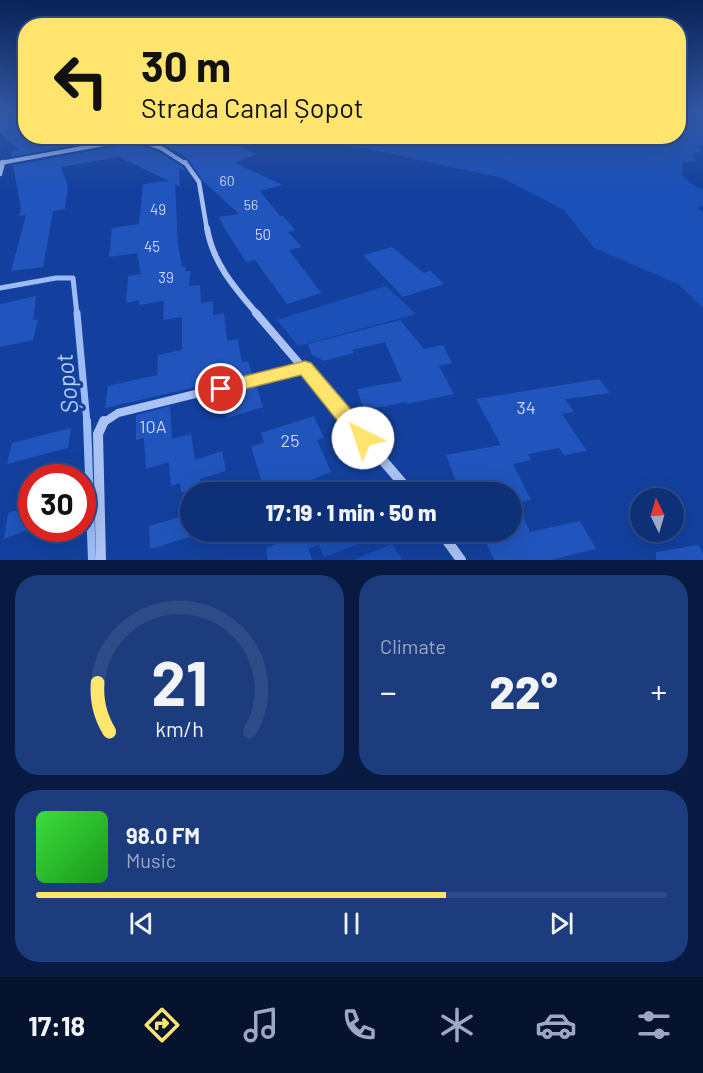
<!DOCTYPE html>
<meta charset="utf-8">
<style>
body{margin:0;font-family:Barlow,sans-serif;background:#1c3c7e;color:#f1f3f6;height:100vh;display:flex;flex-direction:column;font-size:22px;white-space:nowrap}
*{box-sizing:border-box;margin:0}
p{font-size:20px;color:#9ba9c5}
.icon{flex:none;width:33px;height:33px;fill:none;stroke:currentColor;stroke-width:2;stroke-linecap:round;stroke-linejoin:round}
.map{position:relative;height:560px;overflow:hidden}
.side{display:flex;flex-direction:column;gap:15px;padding:15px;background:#081a41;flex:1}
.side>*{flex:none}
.top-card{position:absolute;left:18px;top:18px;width:668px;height:126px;border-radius:24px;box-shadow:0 6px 24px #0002,0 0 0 2px #2e4b88;background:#ffe56d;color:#111;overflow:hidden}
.needle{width:39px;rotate:355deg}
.tools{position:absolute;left:630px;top:488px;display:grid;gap:12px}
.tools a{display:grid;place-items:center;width:54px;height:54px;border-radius:50%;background:#0e3076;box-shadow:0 6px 24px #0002,0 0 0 2px #2e4b88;font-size:30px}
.speed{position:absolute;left:18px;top:464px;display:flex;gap:12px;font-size:30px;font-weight:700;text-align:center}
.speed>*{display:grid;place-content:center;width:78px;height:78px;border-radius:50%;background:#0e3076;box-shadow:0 6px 24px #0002,0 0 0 2px #2e4b88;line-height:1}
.speed .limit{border:9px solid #d22;background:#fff;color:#111}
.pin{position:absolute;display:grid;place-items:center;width:51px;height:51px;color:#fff;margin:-26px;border:3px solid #fff;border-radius:50%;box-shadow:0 2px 6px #0007}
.me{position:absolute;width:66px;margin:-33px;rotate:319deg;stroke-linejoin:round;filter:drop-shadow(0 0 4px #0008)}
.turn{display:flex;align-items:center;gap:21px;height:126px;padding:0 24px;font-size:27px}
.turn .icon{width:78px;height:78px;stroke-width:2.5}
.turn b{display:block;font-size:42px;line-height:51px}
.big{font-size:45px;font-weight:800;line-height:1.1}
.side .card{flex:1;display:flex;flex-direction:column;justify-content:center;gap:9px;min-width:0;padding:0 21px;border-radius:24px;background:#1c3c7e}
.side .dial{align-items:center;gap:0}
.dial svg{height:156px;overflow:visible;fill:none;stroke:#2e4b88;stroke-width:7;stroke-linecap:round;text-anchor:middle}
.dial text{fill:#f1f3f6;stroke:none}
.song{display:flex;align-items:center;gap:18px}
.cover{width:72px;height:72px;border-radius:9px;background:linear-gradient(135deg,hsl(120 70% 55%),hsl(120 70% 35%))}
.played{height:6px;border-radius:3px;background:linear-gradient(90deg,#ffe56d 65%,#2e4b88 65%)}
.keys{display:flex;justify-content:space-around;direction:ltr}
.heat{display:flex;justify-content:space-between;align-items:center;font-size:33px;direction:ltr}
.side .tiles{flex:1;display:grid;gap:15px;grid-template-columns:1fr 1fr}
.card:last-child{grid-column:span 2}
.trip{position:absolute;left:180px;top:482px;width:342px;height:60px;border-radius:30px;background:#0e3076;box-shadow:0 6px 24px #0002,0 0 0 2px #2e4b88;font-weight:800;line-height:60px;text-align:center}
.menu{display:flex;height:96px;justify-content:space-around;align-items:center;background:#06132f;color:#9ba9c5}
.menu .icon{width:42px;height:42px}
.menu .on{color:#ffe56d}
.menu b{font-size:27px;color:#f1f3f6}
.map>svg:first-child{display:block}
.green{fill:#1b50b8}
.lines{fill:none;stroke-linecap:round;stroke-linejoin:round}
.stream-far2{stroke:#9cbcf7;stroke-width:5}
.stream-far1{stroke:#9cbcf7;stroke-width:7}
.stream{stroke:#9cbcf7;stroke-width:8}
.building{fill:#2155bd}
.minor-far4{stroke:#aac3f4;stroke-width:4}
.minor-far3{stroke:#aac3f4;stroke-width:4.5}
.minor-far2{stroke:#aac3f4;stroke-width:6}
.minor-far1{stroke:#aac3f4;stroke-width:8}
.minor{stroke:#aac3f4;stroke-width:10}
.route{fill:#ffe56d;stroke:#a69547;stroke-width:1.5}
.labels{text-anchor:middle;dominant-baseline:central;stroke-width:6;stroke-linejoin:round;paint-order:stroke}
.far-number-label{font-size:14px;fill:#c8d4ee}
.number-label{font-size:15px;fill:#c8d4ee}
.near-number-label{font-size:18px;fill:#c8d4ee}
.near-water-label{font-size:24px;font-style:italic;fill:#b7cefa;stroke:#13409e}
</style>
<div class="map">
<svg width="703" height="560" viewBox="0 0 703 560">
<rect width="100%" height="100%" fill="#13409e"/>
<g class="green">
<path d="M678,111h25v34l-7,1 6,5 -12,3 6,7 -14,1v13l8,8 13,7v16l-6,1 6,6v95l-25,-24 -84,-36 -30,-38 -62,-32 -134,-29 -69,-8 -64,3 -28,-7 471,-1z"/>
<path d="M386,286l30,28 -118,32 -21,-26z"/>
<path d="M311,531h73l1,3 -61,23 -5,-12 -11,4 -4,-15z"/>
<path d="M392,544l10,16h-49z"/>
</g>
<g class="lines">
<path class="stream-far2" d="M0,288l56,-10h17l4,37"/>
<path class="stream-far1" d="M77,313l10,110"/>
<path class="stream" d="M87,421l5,139"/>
</g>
<g class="building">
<path d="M0,111l17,7 9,-2v20h8l6,4 20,-4h63l-111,21 -1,-6 8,-1 -19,-17z"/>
<path d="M141,136h62l35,10 18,8 -21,9 48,22 -23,6 20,25h3l12,14 -7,2 14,15 -13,3 32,43 -34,11 -32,-44 -9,2 -23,-36 -4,-9 20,-3 -36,-33 -16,-23 -24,-14z"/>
<path d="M134,143l25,9 24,15 3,5 -7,-4 1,19 -5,-3 3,61 4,22 4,-1 -1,5h6l-2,15 11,-1 1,18 12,-2v14l11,-2 3,28 11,-2 4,23 6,-1 4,13 -147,34 3,-22 49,-11 1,-20 24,-5v-33l-19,3 1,-19 -25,4v-5l-13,3 2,-27 13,-2 -4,-21 -28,4 3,-29 27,-4 4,-40 26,-3 -50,-24 -58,10 7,20 -3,22 -12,2 -10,56 -32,4 15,-56 -7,1 2,-7 -8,-44z"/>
<path d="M392,247l32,26 6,-2 14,13 -41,13 -40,-42z"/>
<path d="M36,296l-3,24 5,-1 -5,21 -33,7v-43z"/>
<path d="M400,320l24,29 19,-4 9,18 -13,3 15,28 -47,10 -1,-2 -42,8 -7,-21 45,-8 -17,-39 -33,8 2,3 -30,8 -12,-6 -4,-11z"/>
<path d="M599,379l11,14 -45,6 9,13 -12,2 25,37 -23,4 -5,-7 -31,6 3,6 -18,4 18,36 -14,2 13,30 50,-11 16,28 -46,11h-56l-8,-18 26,-5v-45h-52l-14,-37 55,-10 -25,-46z"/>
<path d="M256,385l7,22 -36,11 -5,-24z"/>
<path d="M170,406l2,33 19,-5 4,26 27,-9 4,20 -26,8 1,13h-20l-1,-9 -9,3 -2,-24 -23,7 -2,-31 -8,2v-25z"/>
<path d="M314,416l10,22 -7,2 14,32 -25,10 4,10h-45l-14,-45 13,-5 -3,-9z"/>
<path d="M71,428l-3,20 -61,16 5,-21z"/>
<path d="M32,505v23l-28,11 4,-26z"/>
<path d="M190,514v23l-40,12 -1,-23z"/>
<path d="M304,534l8,26h-44l-2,-12z"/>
<path d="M698,545l5,8v7h-47v-8z"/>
</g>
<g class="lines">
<g class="minor-far4">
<path d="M128,136l33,12 25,16"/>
<path d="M0,163l132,-24"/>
</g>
<g class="minor-far3">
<path d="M185,162l14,20 8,48"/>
<path d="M0,163l5,-1"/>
<path d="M0,174l3,-12"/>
</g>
<path class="minor-far2" d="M207,228c6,36 28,60 51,87"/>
<g class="minor-far1">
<path d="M256,313l94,110"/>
<path d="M103,423l15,-10 187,-46"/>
</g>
<g class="minor">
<path d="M349,421l61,71"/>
<path d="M440,531l21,29"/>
<path d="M101,560l-3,-126 6,-13"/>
</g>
</g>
<linearGradient id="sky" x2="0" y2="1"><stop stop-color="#0a2357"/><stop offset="0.59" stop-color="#3359a6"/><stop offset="1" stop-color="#3359a6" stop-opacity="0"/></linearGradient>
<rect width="703" height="189" fill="url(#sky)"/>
<path class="route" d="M305,361l6,2 59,69 3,6 -3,6 -7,3 -7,-3 -55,-69 -80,20 -6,-2 -3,-4 3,-5 6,-2z"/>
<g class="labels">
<g class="far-number-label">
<text x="227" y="180">60</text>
<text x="251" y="204">56</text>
</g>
<g class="number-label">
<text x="158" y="209">49</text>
<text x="263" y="234">50</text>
<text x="152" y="246">45</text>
<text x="166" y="277">39</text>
</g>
<g class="near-number-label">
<text x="526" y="407">34</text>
<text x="153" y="426">10A</text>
<text x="290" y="440">25</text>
</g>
<g class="near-water-label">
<text transform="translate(66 384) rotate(-96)">Șopot</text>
</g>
</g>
</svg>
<div class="tools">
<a><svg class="needle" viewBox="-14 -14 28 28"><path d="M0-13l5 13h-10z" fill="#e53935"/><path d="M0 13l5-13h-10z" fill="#9ba9c5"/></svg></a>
</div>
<div class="speed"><div class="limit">30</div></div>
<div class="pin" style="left:221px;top:389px;background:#d93025"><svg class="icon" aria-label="arrive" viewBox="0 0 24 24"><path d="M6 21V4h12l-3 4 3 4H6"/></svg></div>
<svg class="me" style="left:363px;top:438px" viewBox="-20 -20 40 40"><circle r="19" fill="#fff"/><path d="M0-13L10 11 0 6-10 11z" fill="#ffe56d"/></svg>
<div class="trip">17:19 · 1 min · 50 m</div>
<div class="top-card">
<div class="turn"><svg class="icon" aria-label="left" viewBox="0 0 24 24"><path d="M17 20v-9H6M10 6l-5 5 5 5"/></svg><div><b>30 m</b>Strada Canal Șopot</div></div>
</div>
</div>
<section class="side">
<div class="tiles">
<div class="card dial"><svg viewBox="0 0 100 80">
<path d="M14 69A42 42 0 1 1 86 69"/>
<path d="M14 69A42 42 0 0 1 8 44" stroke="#ffe56d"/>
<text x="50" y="56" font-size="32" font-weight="700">21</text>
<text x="50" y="72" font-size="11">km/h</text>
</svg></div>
<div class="card"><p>Climate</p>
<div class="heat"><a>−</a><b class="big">22°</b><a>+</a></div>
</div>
<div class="card">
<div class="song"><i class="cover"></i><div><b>98.0 FM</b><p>Music</p></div></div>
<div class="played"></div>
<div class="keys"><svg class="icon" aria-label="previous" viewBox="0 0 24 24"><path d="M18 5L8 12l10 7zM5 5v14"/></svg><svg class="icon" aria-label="pause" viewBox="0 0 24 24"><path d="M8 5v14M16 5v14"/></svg><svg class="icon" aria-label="next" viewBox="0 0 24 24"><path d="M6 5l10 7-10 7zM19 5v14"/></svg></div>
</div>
</div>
</section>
<nav class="menu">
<b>17:18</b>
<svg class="icon on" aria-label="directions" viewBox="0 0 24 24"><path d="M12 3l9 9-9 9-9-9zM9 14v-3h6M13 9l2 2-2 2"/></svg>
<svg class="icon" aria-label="music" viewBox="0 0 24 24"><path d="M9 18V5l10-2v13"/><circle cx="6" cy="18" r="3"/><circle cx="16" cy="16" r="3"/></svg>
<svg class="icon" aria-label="phone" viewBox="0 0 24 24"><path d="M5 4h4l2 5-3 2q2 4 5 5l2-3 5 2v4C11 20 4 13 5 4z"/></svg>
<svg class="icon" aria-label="climate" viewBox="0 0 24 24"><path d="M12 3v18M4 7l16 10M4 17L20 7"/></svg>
<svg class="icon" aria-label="car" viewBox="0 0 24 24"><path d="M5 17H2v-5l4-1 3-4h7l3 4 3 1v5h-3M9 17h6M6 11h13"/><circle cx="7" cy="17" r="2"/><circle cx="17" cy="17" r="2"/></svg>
<svg class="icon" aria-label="filters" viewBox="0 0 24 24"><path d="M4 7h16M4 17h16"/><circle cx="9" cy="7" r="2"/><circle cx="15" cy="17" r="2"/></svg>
</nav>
